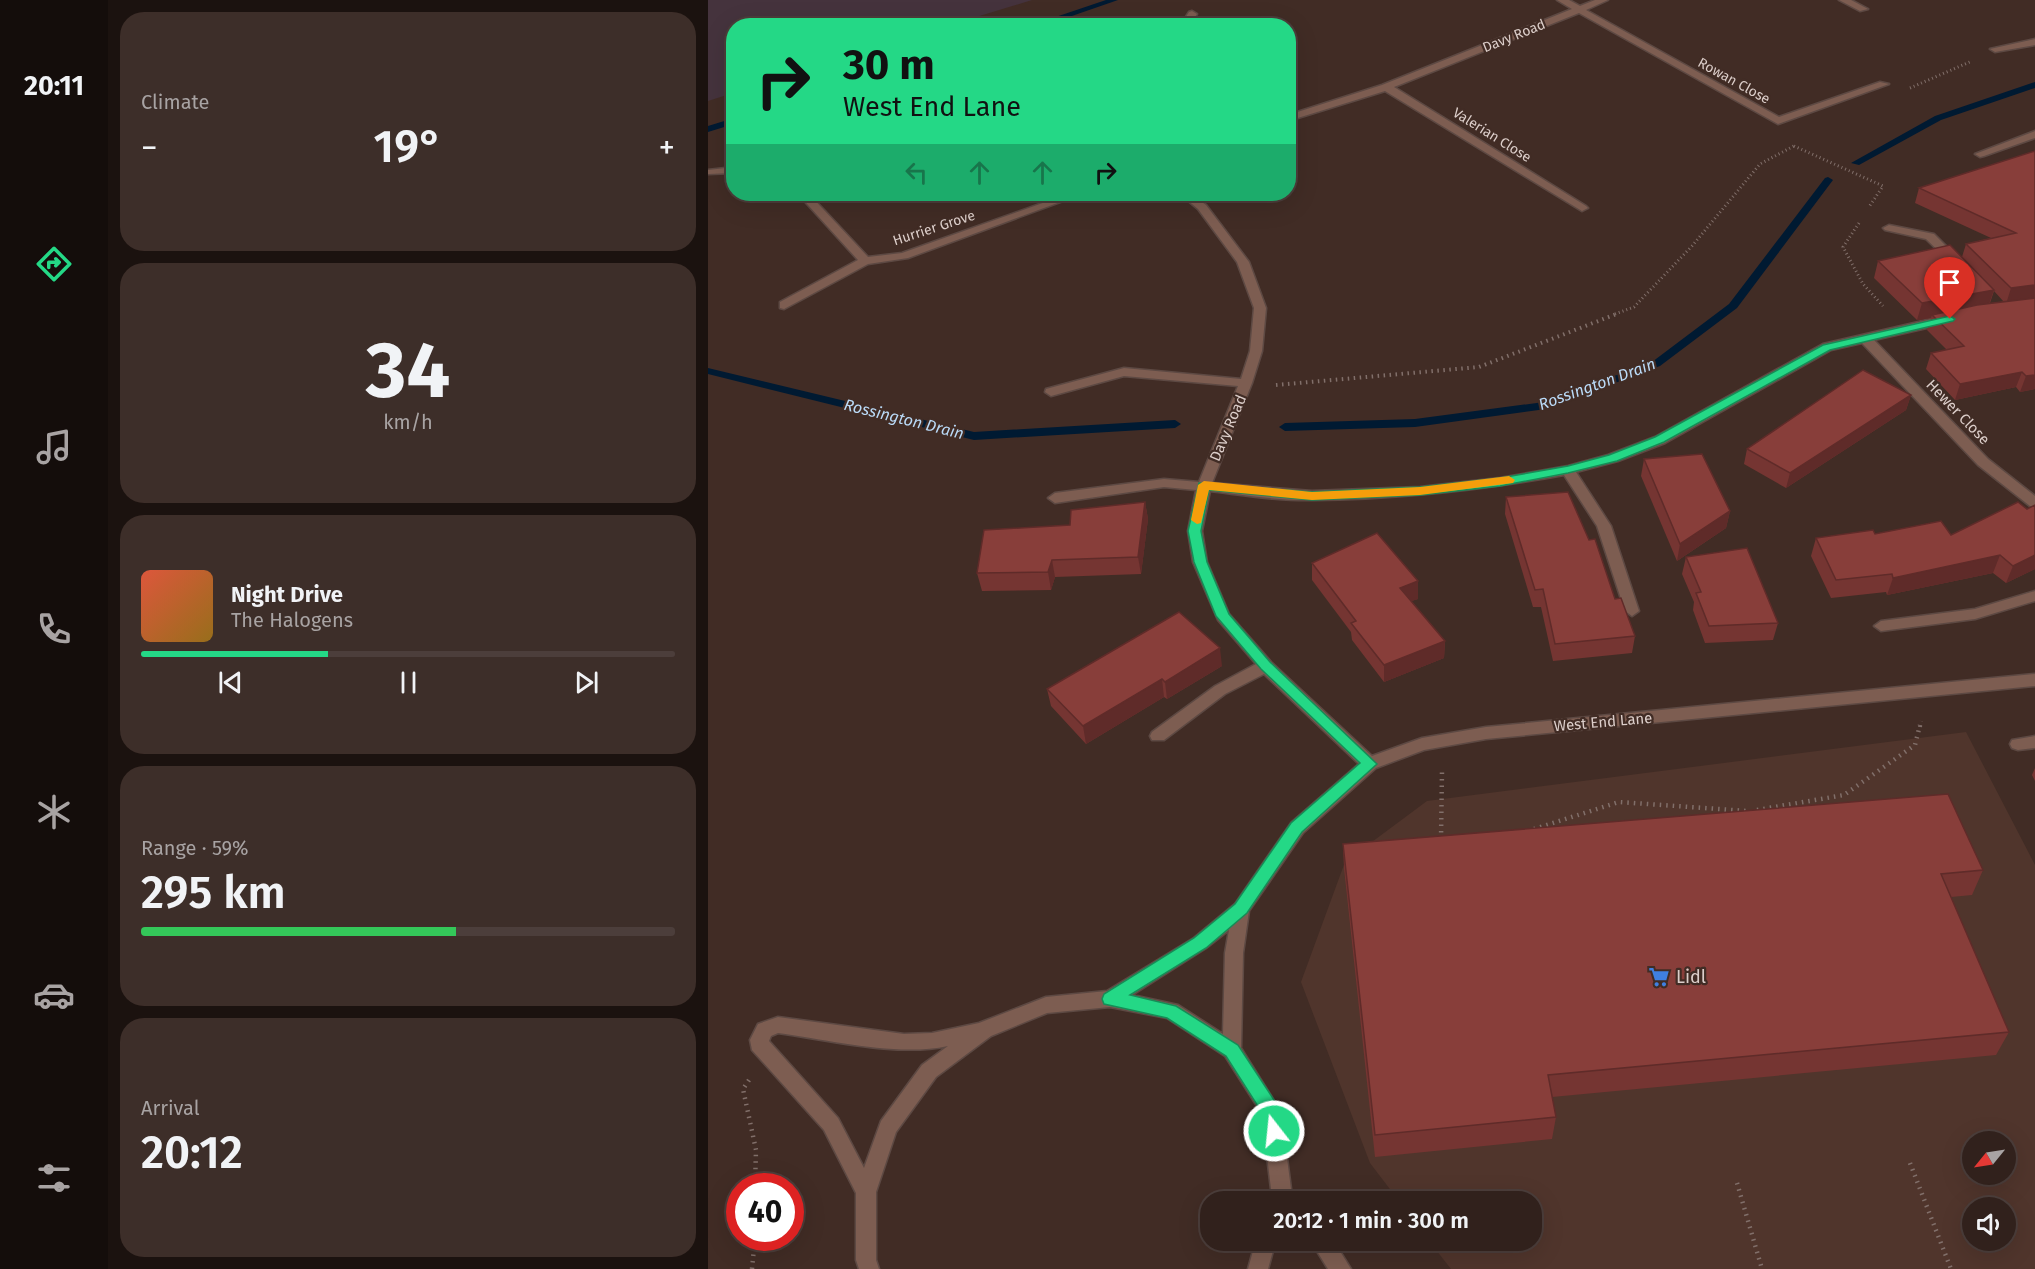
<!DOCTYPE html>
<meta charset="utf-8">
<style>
body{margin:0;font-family:"Fira Sans",sans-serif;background:#3d2e29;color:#f1f3f6;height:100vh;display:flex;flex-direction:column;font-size:22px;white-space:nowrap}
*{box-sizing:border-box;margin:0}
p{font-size:20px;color:#a8a3a3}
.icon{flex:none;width:33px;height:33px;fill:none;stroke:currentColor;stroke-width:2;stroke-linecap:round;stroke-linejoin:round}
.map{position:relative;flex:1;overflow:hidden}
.details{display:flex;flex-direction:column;gap:12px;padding:12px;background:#1b120f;width:600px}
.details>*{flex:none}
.guide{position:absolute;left:18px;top:18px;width:570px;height:183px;border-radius:24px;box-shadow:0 6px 24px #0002,0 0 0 2px #4c3e3b;background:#24d886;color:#111;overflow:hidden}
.needle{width:39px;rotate:240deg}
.controls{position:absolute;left:1254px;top:1131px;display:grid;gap:12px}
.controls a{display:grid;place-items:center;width:54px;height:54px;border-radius:50%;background:#31211c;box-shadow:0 6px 24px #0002,0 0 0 2px #4c3e3b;font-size:30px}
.speed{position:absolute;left:18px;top:1173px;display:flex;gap:12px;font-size:30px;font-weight:700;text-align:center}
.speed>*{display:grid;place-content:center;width:78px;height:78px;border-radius:50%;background:#31211c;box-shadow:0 6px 24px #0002,0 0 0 2px #4c3e3b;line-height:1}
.speed .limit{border:9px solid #d22;background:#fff;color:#111}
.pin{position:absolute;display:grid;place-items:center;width:51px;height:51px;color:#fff;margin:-62px -26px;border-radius:50% 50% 50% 0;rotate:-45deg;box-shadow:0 0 6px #0007}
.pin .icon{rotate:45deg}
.me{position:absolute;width:66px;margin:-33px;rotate:344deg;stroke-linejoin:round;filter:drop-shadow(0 0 4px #0008)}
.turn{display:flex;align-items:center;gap:21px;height:126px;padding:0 18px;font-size:27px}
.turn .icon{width:78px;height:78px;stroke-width:2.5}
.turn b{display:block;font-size:42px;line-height:51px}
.lanes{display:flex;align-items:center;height:57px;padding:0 18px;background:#0003;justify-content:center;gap:30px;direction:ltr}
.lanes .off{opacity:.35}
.big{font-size:45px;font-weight:600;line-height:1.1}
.details .card{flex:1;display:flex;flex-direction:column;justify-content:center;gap:9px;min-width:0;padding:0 21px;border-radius:24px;background:#3d2e29}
.details .dial{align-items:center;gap:0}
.dial b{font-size:78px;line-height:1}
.song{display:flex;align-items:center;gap:18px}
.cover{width:72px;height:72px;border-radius:9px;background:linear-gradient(135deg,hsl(10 70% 55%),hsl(40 70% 35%))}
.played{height:6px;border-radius:3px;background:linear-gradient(90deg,#24d886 35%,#4c3e3b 35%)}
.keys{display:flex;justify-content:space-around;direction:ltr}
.heat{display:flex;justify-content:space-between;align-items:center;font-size:33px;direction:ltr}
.charge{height:9px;border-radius:4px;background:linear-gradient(90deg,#34c759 59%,#4c3e3b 0)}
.trip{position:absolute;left:492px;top:1191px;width:342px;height:60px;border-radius:24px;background:#31211c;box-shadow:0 6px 24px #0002,0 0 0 2px #4c3e3b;font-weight:600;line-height:60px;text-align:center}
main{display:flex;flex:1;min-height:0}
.tab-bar{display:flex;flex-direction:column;width:108px;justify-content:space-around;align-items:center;background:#140d0b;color:#a8a3a3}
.tab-bar .icon{width:42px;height:42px}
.tab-bar .active{color:#24d886}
.tab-bar b{font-size:27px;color:#f1f3f6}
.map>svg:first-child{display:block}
.built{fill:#50352c;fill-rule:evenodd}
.industrial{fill:#45333d}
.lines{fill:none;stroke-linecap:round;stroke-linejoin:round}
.stream{fill:#001a32;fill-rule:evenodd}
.minor-casing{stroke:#5d4943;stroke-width:3}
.path-far2{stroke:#816f6a;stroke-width:3;stroke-dasharray:1 3;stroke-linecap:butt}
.path-far1{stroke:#816f6a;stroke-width:4;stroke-dasharray:1.5 4.5;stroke-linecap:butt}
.path{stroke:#816f6a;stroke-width:4.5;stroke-dasharray:1.5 5;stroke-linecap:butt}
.minor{fill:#7d5d51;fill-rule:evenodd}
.wall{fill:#753532;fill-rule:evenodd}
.shaded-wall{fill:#5f2b29}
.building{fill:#883e3a;stroke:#5f2b29;stroke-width:1.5}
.route{fill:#24d886;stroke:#178c57;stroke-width:1.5}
.slow{fill:#f59e0b}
.labels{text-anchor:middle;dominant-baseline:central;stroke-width:4.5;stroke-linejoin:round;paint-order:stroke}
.far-street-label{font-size:14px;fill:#dcceca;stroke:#412c25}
.street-label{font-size:15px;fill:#dcceca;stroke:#412c25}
.water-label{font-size:16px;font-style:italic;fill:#badaf7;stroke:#412c25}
.near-poi-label{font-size:18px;fill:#dcceca;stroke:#412c25;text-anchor:start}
</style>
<main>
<nav class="tab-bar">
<b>20:11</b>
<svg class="icon active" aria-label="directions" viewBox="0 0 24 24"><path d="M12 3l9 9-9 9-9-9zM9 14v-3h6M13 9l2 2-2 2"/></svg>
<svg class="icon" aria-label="music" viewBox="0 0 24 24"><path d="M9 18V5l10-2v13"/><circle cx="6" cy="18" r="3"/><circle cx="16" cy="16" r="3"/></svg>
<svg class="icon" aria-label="phone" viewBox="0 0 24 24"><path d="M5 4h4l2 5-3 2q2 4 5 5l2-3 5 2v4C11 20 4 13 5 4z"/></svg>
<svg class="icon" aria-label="climate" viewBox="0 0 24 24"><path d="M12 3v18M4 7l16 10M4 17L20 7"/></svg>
<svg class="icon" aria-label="car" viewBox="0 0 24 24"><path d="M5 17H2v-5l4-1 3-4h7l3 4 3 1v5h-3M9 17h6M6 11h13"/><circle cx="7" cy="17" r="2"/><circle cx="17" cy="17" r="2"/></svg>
<svg class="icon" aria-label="filters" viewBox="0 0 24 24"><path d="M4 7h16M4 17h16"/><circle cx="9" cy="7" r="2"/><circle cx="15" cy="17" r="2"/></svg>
</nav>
<section class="details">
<div class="card"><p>Climate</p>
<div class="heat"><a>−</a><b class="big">19°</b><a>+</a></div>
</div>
<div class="card dial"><b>34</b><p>km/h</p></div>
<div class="card">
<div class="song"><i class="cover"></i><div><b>Night Drive</b><p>The Halogens</p></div></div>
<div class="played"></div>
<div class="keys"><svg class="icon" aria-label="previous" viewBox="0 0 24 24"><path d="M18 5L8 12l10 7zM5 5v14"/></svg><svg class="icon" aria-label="pause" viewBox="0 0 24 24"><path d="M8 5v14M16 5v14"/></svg><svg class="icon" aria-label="next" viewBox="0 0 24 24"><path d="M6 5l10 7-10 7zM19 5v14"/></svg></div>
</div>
<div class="card"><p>Range · 59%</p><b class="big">295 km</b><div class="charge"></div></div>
<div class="card"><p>Arrival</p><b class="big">20:12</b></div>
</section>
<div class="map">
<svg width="1327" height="1269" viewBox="0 0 1327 1269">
<rect width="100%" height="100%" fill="#412c25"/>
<path class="built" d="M1258,732l69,133v404h-584l-22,-28 103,-1v-38l-133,-1 -29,-38 -69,-181 44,-120 82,-61zM1264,1142h34v32h-34zM1264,1208h34v32h-34z"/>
<path class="industrial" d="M0,0h324l-82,25 -216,1 -1,67 -25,8z"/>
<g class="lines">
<g class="stream">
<path d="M398,0h12l-75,26h-14z"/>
<path d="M1327,82v6l-94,32 -82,45 -8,-2 84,-47z"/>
<path d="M26,118v6l-26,8v-6z"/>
<path d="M1120,177l5,3 -96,128 -77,58 -114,43 -131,18 -130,4 -6,-4 6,-4 130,-4 129,-17 108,-40 77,-58 96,-126z"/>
<path d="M0,368l266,64 201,-12 6,4 -6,4 -201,12 -266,-66z"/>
</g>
<g class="minor-casing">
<g id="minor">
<path d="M849,0h12l11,6 15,-6h13l-22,10 193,107 101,-35 9,2 -111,40 -199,-111 -185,74 192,119 2,2 -6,3 -197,-120 -97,30v-6l94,-30 190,-76z"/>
<path d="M1131,0h12l17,9 -8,2z"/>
<path d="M484,11l5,3 -8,12h-9l9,-14z"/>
<path d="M1327,39v6l-40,7 -5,-3z"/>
<path d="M1327,131v7l-51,18 -4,1 -5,-3z"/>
<path d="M26,167v6l-26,1v-4z"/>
<path d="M90,194h11l59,63 34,-4 166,-59h14l-174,64 -40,6 -84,45 -4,-1v-6l78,-42z"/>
<path d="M472,194h11l15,11 43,57 17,46 -4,43 -10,32 -40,100 100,8 108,-4 80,-9 68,-12 40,-11 47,-18 168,-93 126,-29 6,4 -2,3 -79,18 114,119 47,37v12l-5,-2 -52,-41 -116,-122 -31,7 -166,93 -47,18 -42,11 35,54 28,85 -7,5 -7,-5 -28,-85 -33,-51c-82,15 -165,24 -250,25 -34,1 -70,-5 -104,-9l-8,40 5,31 22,52 42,48 101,94 50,-18 64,-11 549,-53v12l-549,53 -62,11 -48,18 -73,65 -54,78 -6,42 -2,95 40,64 10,77 -3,13h-20l3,-13 -9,-75 -37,-58 -58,-38 -57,-11 -63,6 -56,23 -55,41 -40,55 -20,60v68l3,9h-20l-3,-9v-67l-32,-63 -72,-80 -2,-10 8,-16 20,-7 126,17 28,-1 47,-10 67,-26 61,-6 87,-53 41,-34 56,-81 68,-59 -95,-90 -39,20 -61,46h-12l-2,-4 2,-4 63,-46 41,-22 -38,-44 -25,-58 -5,-31 8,-41 -32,-3 -109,16 -7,-5 7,-5 109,-14 35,3 39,-96 -114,-10 -73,20 -6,-4 1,-3 78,-21 117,11 9,-28 4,-43 -17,-46 -39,-53zM521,930l-4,23 -2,81 -45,-29 -46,-10 74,-47zM70,1033c52,7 119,24 170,13l-26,19 -41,56 -17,47 -26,-50 -69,-77 2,-5z"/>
<path d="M1181,225l45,9 28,28 -2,2h-8l-26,-25 -41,-9 -2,-2z"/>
<path d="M1327,591v10l-60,18 -94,12 -7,-5 7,-5 94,-12z"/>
<path d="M1327,736v12l-17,2 -6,-2 -2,-4 2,-4z"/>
<path d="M548,1240h20l-8,29h-20z"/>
<path d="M602,1240h23l18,29h-23z"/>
</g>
</g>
<g class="path-far2">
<path d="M1202,88l62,-27"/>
<path d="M1086,146l89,40 -14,21"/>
<path d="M1151,223l-16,24 20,37 20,22"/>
<path d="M907,314l19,-7 58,-61 68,-82 34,-18"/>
</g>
<g class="path-far1">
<path d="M568,385l203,-18 140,-54"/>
<path d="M1212,727l1,-6"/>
</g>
<g class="path">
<path d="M1049,810l87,-15 71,-50 5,-20"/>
<path d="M826,829l85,-27 128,9"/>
<path d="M733,839l1,-68"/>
<path d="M41,1080l-6,9 13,61 -1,36"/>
<path d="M1202,1163l41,106"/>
<path d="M1029,1183l25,86"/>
<path d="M44,1269l3,-31"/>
</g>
<use href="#minor" class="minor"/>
</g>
<g class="wall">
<path d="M1327,151v238l-15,3 -4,-5 -61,13 -29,-31 5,-16 16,-3 -20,-20 4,-12 -14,2 -43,-42 4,-17 84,-4 4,-13 25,-6 -76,-35 4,-15zM1286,291l10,11 -14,1z"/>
<path d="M1203,395l-5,15 -120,78 -42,-24 3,-15z"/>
<path d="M936,459l86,52 -4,17 -49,33 -36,-85z"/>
<path d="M798,497l83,43 26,59 20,37 -3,17 -79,8 -12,-54h-8l-28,-93z"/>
<path d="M437,502l3,17 -7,55 -86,3 -4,13 -69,1 -5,-18 93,-48z"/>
<path d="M1327,505v64l-29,14 -13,-10 -106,22 -1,-3 -55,6 -20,-42 5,-18 59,-4 76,1 76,-26z"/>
<path d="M978,557l92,66 -5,17 -68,3 -12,-33 1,-8 -12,-28z"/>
<path d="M604,563l106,36 -7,2 34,40 -1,17 -60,24 -32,-42 -1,-8 -39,-52z"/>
<path d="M514,666l-55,33 -3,-2 -78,47 -35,-38 -4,-17z"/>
<path d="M1327,768v13l-3,-6z"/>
<path d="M635,844l640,26 -11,25 -21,2 58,135 -13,23 -444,42 4,20 -4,22 -177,18 -31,-289z"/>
</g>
<g class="shaded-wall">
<path d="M1327,285v15l-29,4 5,-16z"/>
<path d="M1286,290l-6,17 -56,8 -1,3 -14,2 5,-17z"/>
<path d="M1314,372l-6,15 -61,13 5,-16z"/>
<path d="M1327,375v14l-15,3 6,-16z"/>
<path d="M1203,395l-5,15 -120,78 4,-15z"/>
<path d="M437,502l3,17 -7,55 -3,-17z"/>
<path d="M1022,511l-4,17 -49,33 3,-17z"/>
<path d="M1292,555l-7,18 -106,22 6,-17z"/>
<path d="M1327,555v14l-29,14 7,-17z"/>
<path d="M344,560l3,17 -4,13 -3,-18z"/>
<path d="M710,581v18l-18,6v-17z"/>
<path d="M737,641l-1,17 -60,24v-17z"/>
<path d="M512,648l2,18 -55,33 -2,-17z"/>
<path d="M454,679l2,18 -78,47 -3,-18z"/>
</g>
<g class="building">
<path d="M1327,151v134l-24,3 -45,-44 50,-11 -97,-45z"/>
<path d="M1242,245l44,45 -72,13 -44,-42z"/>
<path d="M1327,298v77l-9,1 -4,-4 -62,12 -29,-31 33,-7 -32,-31 45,-10z"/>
<path d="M1155,370l48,25 -121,78 -43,-24z"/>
<path d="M994,454l28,57 -50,33 -36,-85z"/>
<path d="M860,492l21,48 6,-1 20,60 6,-1 14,38 -80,8 -12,-55 -8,1 -29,-93z"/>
<path d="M437,502l-7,55 -86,3 -4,12 -71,1 7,-43 86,-5 1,-15z"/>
<path d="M1310,502l9,7 8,-4v50l-22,11 -13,-11 -107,23 -1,-4 -56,6 -20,-42 57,-8 2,4 66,-13 10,14z"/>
<path d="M669,533l41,48 -18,7 45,53 -61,24 -33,-42 5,-2 -44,-58z"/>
<path d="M1039,548l31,75 -69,3 -13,-33 5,-1 -15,-35z"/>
<path d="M471,612l41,36 -55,34 -3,-3 -79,47 -36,-37z"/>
<path d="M1240,794l35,76 -42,4 68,158 -461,43 8,42 -181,18 -32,-291z"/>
</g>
<path class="route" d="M1242,316l5,3 -2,2 -123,29 -166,92 -47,19 -49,12 -68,13 -80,9 -108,5 -103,-10 -8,41 6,31 22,52 41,48 107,102 -75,68 -55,81 -41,35 -76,47 46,11 62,39 40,61 5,25 -3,6 -6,3 -6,-3 -5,-23 -37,-58 -59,-38 -63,-14 -2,-5 2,-5 90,-56 41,-34 56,-81 69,-60 -99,-94 -45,-53 -22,-54 -6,-31 11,-48 113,9 108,-5 80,-9 68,-12 41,-11 46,-18 168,-92z"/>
<path class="slow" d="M801,476l6,4 -2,3 -93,12 -108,5 -103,-10 -8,33 -4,1 -6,-4 7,-35 6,-4 108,11 108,-5z"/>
<defs>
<g id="supermarket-bare" transform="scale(1.62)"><path d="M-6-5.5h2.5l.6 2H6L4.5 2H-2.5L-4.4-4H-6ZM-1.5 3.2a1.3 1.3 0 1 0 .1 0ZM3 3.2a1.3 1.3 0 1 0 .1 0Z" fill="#3f7fe0" stroke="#412c25" stroke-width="2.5" paint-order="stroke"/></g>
</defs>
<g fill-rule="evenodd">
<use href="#supermarket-bare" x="951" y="977"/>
</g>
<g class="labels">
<g class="far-street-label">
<text transform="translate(806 36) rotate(-22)">Davy Road</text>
<text transform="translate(1026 81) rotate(29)">Rowan Close</text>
<text transform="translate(784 135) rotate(32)">Valerian Close</text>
<text transform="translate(226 228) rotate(-18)">Hurrier Grove</text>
</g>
<g class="street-label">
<text transform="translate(1250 412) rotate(46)">Hewer Close</text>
<text transform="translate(520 428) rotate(-67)">Davy Road</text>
<text transform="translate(895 722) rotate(-5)">West End Lane</text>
</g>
<g class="water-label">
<text transform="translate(889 384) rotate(-20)">Rossington Drain</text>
<text transform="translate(196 419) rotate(14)">Rossington Drain</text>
</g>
<g class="near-poi-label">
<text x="968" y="977">Lidl</text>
</g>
</g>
</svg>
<div class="controls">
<a><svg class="needle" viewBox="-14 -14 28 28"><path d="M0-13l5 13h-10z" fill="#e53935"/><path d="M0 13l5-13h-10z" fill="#a8a3a3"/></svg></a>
<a><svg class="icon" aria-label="sound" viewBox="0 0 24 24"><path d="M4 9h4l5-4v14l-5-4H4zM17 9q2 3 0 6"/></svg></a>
</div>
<div class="speed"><div class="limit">40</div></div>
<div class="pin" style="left:1242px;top:319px;background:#d93025"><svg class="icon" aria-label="arrive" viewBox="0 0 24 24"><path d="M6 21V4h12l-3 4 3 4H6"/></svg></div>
<svg class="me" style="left:566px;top:1131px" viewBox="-20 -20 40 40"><circle r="17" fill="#24d886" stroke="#fff" stroke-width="3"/><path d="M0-11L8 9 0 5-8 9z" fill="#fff"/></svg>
<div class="trip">20:12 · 1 min · 300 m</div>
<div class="guide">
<div class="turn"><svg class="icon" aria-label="right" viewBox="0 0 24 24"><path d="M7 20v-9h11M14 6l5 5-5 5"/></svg><div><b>30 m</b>West End Lane</div></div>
<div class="lanes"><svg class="icon off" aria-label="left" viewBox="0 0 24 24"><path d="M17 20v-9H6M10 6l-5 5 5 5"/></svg><svg class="icon off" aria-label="ahead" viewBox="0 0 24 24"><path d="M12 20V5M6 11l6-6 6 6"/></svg><svg class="icon off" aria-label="ahead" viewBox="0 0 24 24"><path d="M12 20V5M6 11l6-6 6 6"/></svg><svg class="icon" aria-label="right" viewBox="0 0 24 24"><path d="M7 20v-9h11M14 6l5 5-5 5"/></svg></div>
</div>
</div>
</main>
